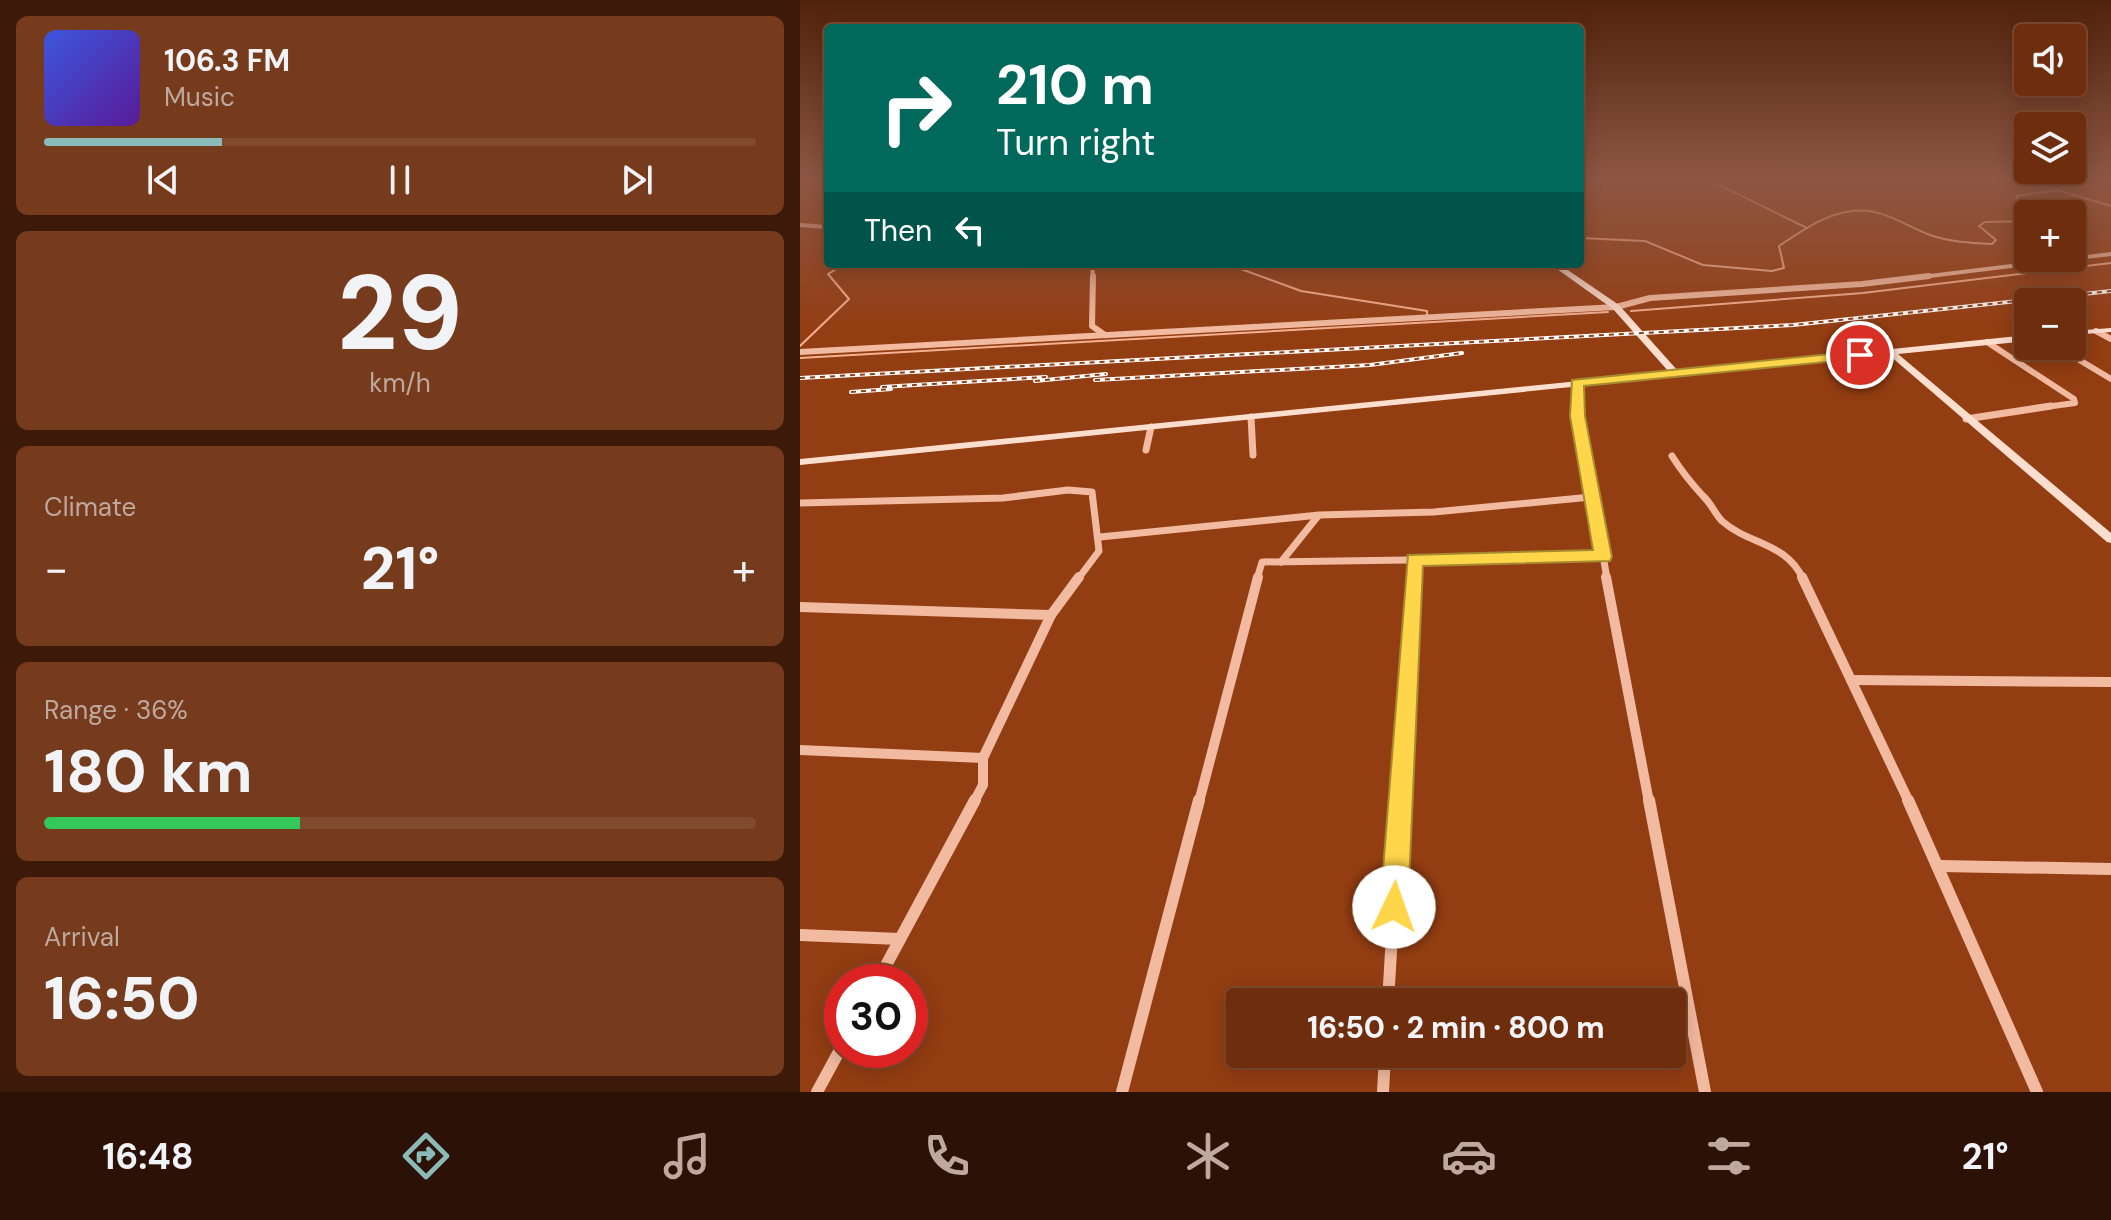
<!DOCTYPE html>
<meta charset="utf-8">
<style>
body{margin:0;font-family:"DM Sans",sans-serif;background:#763a1c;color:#f1f3f6;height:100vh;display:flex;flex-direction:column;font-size:30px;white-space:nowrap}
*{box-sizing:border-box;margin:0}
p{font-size:26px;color:#bfa89e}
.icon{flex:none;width:44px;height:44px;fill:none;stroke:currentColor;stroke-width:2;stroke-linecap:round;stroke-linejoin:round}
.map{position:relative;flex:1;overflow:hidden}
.panel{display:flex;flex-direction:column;gap:16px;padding:16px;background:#3c1908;width:800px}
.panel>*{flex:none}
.banner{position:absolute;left:24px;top:24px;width:760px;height:244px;border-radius:8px;box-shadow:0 4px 20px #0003,0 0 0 2px #804a2e;background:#00695c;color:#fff;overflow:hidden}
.buttons{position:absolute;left:1214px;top:24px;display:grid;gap:16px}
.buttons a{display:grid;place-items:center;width:72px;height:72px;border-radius:8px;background:#6e2e0e;box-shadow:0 4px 20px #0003,0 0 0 2px #804a2e;font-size:40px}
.speed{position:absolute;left:24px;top:964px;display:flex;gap:16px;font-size:40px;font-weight:700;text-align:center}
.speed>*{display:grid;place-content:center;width:104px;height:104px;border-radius:50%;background:#6e2e0e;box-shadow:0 4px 20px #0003,0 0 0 2px #804a2e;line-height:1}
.speed .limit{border:12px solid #d22;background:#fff;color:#111}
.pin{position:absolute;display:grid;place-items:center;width:68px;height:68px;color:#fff;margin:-34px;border:4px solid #fff;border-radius:50%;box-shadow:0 2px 8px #0007}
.me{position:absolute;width:88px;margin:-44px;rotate:3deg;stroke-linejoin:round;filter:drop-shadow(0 0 6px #0008)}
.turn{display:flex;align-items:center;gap:28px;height:168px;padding:0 40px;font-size:36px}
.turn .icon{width:104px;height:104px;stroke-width:2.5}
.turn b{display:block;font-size:56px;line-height:68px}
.then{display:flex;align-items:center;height:76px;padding:0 40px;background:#0003;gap:16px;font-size:30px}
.big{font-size:60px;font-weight:800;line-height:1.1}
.panel .card{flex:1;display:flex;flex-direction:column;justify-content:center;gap:12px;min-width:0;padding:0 28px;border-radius:12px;background:#763a1c}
.panel .dial{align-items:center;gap:0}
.dial b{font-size:104px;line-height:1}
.song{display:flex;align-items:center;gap:24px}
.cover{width:96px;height:96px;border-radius:12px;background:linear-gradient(135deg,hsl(230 70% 55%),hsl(270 70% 35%))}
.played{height:8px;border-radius:4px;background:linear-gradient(90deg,#8bbbb9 25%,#804a2e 25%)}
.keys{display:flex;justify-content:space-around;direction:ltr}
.heat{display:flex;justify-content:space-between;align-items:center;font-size:44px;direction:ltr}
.charge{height:12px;border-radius:6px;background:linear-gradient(90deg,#34c759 36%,#804a2e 0)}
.trip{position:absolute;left:426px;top:988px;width:460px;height:80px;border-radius:8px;background:#6e2e0e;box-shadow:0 4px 20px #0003,0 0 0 2px #804a2e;font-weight:800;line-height:80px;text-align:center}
.dock{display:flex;height:128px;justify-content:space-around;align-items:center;background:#2c1206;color:#bfa89e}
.dock .icon{width:56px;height:56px}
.dock .selected{color:#8bbbb9}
.dock b{font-size:36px;color:#f1f3f6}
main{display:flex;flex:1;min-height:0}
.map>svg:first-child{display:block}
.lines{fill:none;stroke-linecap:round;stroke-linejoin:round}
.stream{stroke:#f5b092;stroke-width:2}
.minor-far4{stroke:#f2baa0;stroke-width:4}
.minor-far3{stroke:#f2baa0;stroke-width:6}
.minor-far2{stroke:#f2baa0;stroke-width:7}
.minor-far1{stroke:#f2baa0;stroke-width:10}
.minor{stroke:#f2baa0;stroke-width:12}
.secondary{fill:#fcdecf;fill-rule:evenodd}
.rail-casing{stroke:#fff;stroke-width:4}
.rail{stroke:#933d12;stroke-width:2;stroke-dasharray:5;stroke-linecap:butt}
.route{fill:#ffd54a;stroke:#a68a30;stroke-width:2}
</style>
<main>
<section class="panel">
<div class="card">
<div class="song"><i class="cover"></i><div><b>106.3 FM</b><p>Music</p></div></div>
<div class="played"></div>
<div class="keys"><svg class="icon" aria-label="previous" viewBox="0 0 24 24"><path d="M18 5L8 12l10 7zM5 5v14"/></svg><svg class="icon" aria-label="pause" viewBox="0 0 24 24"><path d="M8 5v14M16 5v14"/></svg><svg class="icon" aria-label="next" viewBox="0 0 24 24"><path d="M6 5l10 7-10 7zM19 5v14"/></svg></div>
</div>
<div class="card dial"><b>29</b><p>km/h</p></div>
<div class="card"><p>Climate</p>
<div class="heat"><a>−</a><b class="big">21°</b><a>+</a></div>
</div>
<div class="card"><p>Range · 36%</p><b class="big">180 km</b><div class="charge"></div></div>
<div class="card"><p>Arrival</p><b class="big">16:50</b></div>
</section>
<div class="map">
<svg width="1311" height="1092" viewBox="0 0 1311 1092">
<rect width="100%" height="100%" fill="#933d12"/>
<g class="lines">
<g class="stream">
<path d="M903,177l104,51"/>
<path d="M1236,214l-14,-7 -6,-11 41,-6 54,16"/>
<path d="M780,238l65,3 58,24 69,6 12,-3 -5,-22c22,-15 46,-32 73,-35 29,-4 52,14 78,24 20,7 41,8 62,9l4,-4 -17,-14 6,-4 43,-1"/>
<path d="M427,264l74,27 126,20v4"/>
<path d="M831,311l232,-18 248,-30"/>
<path d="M0,346l49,-47 -21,-25 17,-10"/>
<path d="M0,358l808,-46"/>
</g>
<g class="minor-far4">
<path d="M0,225l28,2"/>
<path d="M292,264l1,14"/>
<path d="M1113,278l198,-24"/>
</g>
<g class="minor-far3">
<path d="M293,276l-1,50 13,9"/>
<path d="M1296,331l15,8"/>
<path d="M1187,342l87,57 1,4 -37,5"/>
<path d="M1256,346l55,33"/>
<path d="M0,352l816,-45 34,-9 212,-14 67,-8"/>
<path d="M777,383l1,25"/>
</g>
<g class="minor-far2">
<path d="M778,406l29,173"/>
<path d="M451,417l2,38"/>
<path d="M1166,419l85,-13"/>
<path d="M346,450l5,-23"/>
<path d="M872,456c10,16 19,27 31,40 8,7 12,18 19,25 27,24 64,21 81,58"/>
<path d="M0,503l203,-5 65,-8 24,2 7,59 -21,28"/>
<path d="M300,537l219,-22 115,-3 157,-15"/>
<path d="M481,562l37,-46"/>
<path d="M457,579l5,-17 341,-5"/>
<path d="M613,579l1,-20"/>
</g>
<g class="minor-far1">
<path d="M806,577l43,225"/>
<path d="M1002,577l107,225"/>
<path d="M0,607l251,8"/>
<path d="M1051,680l260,2"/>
<path d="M0,750l183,8"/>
<path d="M174,802l9,-17v-27l68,-143 28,-38"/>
<path d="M399,802l59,-225"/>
<path d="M600,802l13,-225"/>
</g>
<g class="minor">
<path d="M849,800l56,292"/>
<path d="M1108,800l129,292"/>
<path d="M1140,866l171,3"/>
<path d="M0,935l100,4"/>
<path d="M77,982l98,-182"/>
<path d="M588,1002l12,-202"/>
<path d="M17,1092l25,-46"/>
<path d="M322,1092l77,-292"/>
<path d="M583,1092l2,-38"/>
</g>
<g class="secondary">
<path d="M750,264h9l60,41 59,66 350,-36v6l-130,13 213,179v10l-4,-1 -218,-187 -1089,110v-6l869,-87 -56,-63z"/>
<path d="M1311,328v4l-39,3v-4z"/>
</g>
<g class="rail-casing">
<g id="rail">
<path d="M0,378l993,-53 318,-34"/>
<path d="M295,380l275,-15 92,-12"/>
<path d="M235,381l71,-7"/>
<path d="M82,387l164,-10"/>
<path d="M51,392l40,-3"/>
</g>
</g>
<use href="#rail" class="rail"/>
</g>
<linearGradient id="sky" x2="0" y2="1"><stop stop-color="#51220a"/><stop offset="0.54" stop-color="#8d5744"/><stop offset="1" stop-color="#8d5744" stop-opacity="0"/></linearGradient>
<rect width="1311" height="330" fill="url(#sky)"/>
<path class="route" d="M1060,351l7,4 -2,3 -281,28 1,30 27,141 -2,4 -187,5 -15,341 -4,10 -10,4 -10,-4 -4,-10 28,-352 185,-5 -23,-134 2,-36z"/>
</svg>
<div class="buttons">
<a><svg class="icon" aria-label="sound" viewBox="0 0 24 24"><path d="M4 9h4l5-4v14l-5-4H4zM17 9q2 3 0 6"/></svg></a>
<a><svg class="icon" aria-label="layers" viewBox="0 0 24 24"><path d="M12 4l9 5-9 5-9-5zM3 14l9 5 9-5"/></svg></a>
<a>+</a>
<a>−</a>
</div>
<div class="speed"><div class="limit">30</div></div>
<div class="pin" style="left:1060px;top:355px;background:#d93025"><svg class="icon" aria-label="arrive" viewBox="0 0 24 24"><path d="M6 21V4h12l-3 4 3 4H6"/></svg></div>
<svg class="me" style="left:594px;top:907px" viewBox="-20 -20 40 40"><circle r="19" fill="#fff"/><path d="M0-13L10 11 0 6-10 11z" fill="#ffd54a"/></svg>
<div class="trip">16:50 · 2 min · 800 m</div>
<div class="banner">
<div class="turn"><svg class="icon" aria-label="right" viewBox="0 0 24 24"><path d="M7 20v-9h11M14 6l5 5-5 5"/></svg><div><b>210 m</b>Turn right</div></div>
<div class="then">Then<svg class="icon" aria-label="left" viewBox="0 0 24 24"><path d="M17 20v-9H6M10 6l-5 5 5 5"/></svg></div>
</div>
</div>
</main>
<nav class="dock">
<b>16:48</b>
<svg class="icon selected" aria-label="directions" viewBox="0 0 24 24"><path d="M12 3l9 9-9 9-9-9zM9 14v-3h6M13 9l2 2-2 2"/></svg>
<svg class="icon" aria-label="music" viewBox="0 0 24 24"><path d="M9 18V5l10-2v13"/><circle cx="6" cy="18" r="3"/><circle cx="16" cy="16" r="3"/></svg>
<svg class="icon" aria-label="phone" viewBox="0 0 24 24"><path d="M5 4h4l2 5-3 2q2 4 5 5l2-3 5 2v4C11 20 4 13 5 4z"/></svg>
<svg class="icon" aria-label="climate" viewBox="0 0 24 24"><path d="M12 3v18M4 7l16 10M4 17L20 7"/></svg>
<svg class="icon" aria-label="car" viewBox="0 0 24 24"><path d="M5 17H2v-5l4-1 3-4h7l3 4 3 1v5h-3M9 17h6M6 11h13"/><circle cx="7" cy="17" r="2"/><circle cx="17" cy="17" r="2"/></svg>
<svg class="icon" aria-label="filters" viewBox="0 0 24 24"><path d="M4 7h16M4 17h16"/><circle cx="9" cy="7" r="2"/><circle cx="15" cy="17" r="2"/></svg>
<b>21°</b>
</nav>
